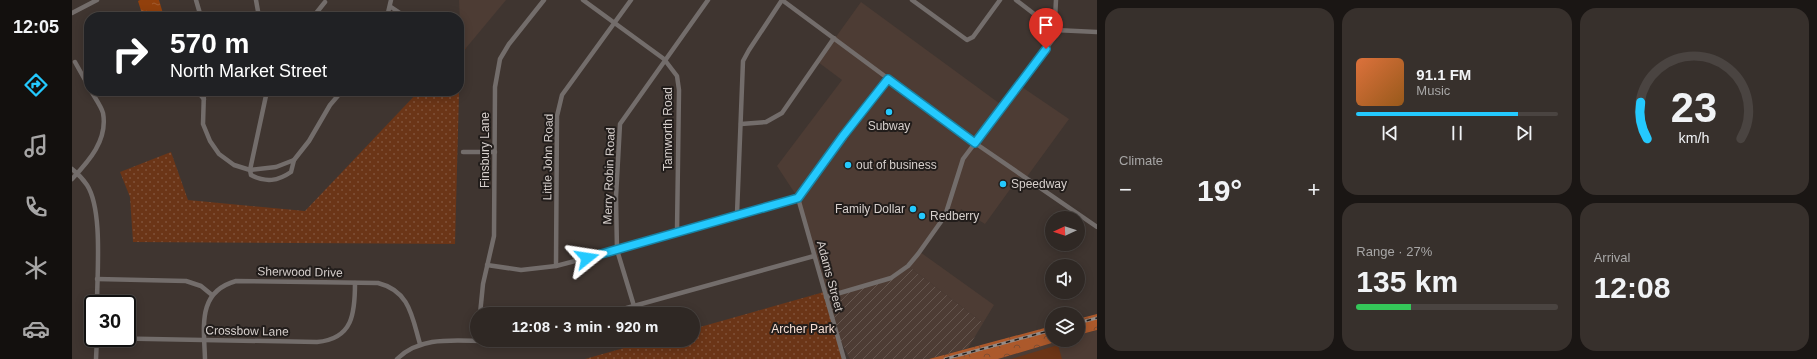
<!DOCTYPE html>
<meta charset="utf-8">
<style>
body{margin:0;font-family:Helvetica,sans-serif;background:#37302c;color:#f1f3f6;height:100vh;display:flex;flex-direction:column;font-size:15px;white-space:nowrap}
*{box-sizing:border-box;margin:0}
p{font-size:13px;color:#a7a6a6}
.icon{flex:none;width:22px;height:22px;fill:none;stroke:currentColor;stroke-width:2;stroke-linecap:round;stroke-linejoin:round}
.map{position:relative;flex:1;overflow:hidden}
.side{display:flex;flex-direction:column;gap:8px;padding:8px;background:#1a1614;width:720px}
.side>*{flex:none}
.hud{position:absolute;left:12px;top:12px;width:380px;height:84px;border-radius:16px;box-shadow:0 2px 10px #0003,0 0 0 1px #4a4441;background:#202124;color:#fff;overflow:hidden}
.needle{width:26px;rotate:267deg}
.controls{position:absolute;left:973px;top:211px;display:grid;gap:8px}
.controls a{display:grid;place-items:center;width:40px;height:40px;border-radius:50%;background:#2f2824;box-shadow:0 2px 10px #0003,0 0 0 1px #4a4441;font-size:20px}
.speed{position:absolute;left:12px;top:295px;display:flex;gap:8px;font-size:20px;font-weight:700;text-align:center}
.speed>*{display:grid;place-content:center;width:52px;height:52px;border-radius:50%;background:#2f2824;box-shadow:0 2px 10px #0003,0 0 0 1px #4a4441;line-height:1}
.speed .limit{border:2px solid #111;border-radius:6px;background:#fff;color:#111}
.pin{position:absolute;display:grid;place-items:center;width:34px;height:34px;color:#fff;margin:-41px -17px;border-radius:50% 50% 50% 0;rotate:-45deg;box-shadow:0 0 4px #0007}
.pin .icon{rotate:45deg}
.me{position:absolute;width:44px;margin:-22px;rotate:75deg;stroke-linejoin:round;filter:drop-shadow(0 0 3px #0008)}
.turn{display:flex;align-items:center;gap:14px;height:84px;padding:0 20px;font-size:18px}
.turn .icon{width:52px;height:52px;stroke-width:2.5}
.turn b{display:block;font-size:28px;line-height:34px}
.big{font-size:30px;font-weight:700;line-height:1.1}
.side .widget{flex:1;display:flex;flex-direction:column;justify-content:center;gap:6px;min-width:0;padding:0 14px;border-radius:16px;background:#37302c}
.side .dial{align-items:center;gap:0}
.dial svg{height:104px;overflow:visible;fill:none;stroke:#4a4441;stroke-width:7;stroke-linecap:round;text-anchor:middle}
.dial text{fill:#f1f3f6;stroke:none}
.song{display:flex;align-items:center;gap:12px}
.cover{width:48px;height:48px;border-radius:6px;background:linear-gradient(135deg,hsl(20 70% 55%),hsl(30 70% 35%))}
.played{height:4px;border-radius:2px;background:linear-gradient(90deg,#24c9fe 80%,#4a4441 80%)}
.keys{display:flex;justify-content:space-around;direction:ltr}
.heat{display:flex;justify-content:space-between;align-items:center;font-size:22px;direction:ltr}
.charge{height:6px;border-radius:3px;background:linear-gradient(90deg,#34c759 27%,#4a4441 0)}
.side .tiles{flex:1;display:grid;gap:8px;grid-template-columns:repeat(3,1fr)}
.widget:first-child{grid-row:span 2}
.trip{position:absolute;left:398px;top:307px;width:230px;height:40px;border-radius:20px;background:#2f2824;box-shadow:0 2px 10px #0003,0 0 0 1px #4a4441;font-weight:700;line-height:40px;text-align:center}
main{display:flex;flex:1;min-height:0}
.tab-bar{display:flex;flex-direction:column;width:72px;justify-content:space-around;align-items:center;background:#13100e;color:#a7a6a6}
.tab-bar .icon{width:28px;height:28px}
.tab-bar .selected{color:#24c9fe}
.tab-bar b{font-size:18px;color:#f1f3f6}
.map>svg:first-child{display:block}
.built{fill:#4d3c34}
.industrial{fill:url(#industrial-furrows)}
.green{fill:url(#green-dots)}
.forest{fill:url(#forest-crowns)}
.pitch{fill:#6b3517}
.water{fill:url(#water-ripples)}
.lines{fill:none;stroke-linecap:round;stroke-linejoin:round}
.minor{stroke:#736d6b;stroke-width:4.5}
.rail-casing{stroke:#948c88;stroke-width:3}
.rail{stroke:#221d1b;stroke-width:1.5;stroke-dasharray:4.5;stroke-linecap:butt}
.route-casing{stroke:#1783a5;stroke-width:10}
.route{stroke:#24c9fe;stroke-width:7}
.poi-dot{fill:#24c9fe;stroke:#221d1b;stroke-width:1.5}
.labels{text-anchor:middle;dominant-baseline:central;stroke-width:4;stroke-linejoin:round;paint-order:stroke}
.poi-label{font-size:12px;fill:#d6cfcc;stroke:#221d1b;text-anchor:start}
.street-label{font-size:12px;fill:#d6cfcc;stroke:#221d1b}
.park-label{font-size:12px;fill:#f5ddd2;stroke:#221d1b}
</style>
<main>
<nav class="tab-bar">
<b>12:05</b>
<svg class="icon selected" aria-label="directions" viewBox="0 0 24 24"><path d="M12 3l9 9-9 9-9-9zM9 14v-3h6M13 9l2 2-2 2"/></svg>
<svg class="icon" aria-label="music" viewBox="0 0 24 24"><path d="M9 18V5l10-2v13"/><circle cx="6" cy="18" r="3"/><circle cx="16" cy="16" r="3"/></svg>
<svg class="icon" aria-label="phone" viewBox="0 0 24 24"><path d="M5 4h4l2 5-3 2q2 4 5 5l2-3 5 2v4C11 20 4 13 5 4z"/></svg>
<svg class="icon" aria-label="climate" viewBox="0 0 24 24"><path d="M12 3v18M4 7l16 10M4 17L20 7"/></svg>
<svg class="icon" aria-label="car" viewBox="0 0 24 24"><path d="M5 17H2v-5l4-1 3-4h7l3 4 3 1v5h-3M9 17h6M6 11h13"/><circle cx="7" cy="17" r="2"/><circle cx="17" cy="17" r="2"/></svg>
</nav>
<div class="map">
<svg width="1025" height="359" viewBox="0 0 1025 359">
<defs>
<pattern id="industrial-furrows" width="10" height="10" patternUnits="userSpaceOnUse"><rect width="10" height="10" fill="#4d3c34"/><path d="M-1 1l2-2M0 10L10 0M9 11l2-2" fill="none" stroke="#665750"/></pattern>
<pattern id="green-dots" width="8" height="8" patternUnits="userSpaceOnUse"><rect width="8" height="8" fill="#6b3517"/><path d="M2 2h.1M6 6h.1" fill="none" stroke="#7f5138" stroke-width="1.8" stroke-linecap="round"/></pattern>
<pattern id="forest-crowns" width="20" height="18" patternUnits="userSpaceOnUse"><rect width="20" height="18" fill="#ac592b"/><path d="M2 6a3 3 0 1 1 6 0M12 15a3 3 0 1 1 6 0" fill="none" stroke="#814e32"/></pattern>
<pattern id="water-ripples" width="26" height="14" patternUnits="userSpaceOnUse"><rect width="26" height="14" fill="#92400c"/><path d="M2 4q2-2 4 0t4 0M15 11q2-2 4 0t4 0" fill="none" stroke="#a15b2e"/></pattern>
</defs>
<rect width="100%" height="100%" fill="#3f3530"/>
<g class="built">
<path d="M387,0h47l-40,48 -5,-1z"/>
<path d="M789,2l142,104 16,-21 50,34 -43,59 -5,-4 -36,50 -24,-15 -2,5 -11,-6 -28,44 74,53 -11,18 -75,-57 -17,12 -65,19 -28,-99 -21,-32 65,-86 -24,-18z"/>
<path d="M1025,330v29h-99l64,-19h16v-5z"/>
</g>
<path class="industrial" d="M836,266l75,57 -15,25 -39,11h-79l-15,-29 -9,-33 65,-19z"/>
<g class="green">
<path d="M389,47l5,1 -6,7 -5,189 -322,-2 -3,-45 -10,-25 51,-20 17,48 117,11 114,-120h40v-42z"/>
<path d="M752,292l18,67h-257l67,-19h41v-11z"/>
</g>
<g class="forest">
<path d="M1025,314v16l-19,5v-16z"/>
<path d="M980,326v14h10l-64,19h-69z"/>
</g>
<path class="pitch" d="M986,345l4,14h-51z"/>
<path class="water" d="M68,0h19l5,17h-21l-5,-16z"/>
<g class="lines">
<g class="minor">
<path d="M124,0l5,17"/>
<path d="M184,0l3,17"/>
<path d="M511,0l81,59 13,17 2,14 -2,141"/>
<path d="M710,0l193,143 122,84"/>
<path d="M840,0l55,40 6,-3 27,-37"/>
<path d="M944,0l39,30 42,2"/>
<path d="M319,7l9,6 3,4"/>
<path d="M0,13l25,-13"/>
<path d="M241,17l12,-15"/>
<path d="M315,17l4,-17"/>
<path d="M3,62l14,25"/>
<path d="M125,91l7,8"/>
<path d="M132,91l-1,33 7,17 9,13 15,11 16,5 26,-3 18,-7 15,-19 21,-36 12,-14"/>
<path d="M195,91l-17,79 1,5c15,8 27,6 40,-3l3,-12"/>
<path d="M669,124l25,-2 16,-9 52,-75"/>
<path d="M391,152h32"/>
<path d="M0,169c5,4 11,10 15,16 16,25 10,88 10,119"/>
<path d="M0,179c17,-18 36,-39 31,-66 -2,-7 -8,-15 -12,-22"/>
<path d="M726,198l46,161"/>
<path d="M665,214l6,-153 6,-11 33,-50"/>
<path d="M415,265l34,5 35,-4 61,-16 181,-52 45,-62 46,-57"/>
<path d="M484,266l1,-150 5,-21 69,-95"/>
<path d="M25,279l89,2 15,5 11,9"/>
<path d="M754,297l65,-19 17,-12 10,-12 27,-38 18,-57 91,-121 2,-38"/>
<path d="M562,306l-17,-56 -1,-53 4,-73 88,-124"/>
<path d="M408,314l3,-30 11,-48 1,-149 5,-28 9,-15 35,-44"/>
<path d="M533,314l209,-58"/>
<path d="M25,338l220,4c36,-3 38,-29 38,-59"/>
<path d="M24,359l1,-21"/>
<path d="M133,359c-1,-33 -8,-67 31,-78l142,2c32,8 34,34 42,61"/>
<path d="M325,359c30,-29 74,-14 112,-19"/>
</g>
<g class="rail-casing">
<g id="rail">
<path d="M1006,323l19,-5"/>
<path d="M873,359l107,-29"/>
</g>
</g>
<use href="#rail" class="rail"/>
</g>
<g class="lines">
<g class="route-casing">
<path id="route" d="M515,258l211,-60 45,-62 45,-57 87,64 71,-94"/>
</g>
<use href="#route" class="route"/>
</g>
<g class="poi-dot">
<circle cx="817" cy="112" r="4"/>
<circle cx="776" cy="165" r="4"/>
<circle cx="931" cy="184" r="4"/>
<circle cx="841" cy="209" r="4"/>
<circle cx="850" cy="216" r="4"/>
</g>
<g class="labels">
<g class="poi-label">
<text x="817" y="126" text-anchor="middle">Subway</text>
<text x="784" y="165">out of business</text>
<text x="939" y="184">Speedway</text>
<text x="833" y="209" text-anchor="end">Family Dollar</text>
<text x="858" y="216">Redberry</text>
</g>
<g class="street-label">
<text transform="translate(596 129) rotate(-90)">Tamworth Road</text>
<text transform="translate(413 150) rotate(-90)">Finsbury Lane</text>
<text transform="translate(476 157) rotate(-89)">Little John Road</text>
<text transform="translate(537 176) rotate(-88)">Merry Robin Road</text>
<text transform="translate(228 272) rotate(1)">Sherwood Drive</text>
<text transform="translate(758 276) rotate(75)">Adams Street</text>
<text transform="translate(175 331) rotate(1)">Crossbow Lane</text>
</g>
<g class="park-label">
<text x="731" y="329">Archer Park</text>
</g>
</g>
</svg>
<div class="controls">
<a><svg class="needle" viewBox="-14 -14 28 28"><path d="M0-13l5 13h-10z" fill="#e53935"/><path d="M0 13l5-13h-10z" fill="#a7a6a6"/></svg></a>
<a><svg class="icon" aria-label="sound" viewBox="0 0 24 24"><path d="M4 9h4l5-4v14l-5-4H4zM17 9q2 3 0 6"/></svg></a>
<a><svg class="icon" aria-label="layers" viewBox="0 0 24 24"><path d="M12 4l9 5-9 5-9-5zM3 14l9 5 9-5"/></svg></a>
</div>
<div class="speed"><div class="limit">30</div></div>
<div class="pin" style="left:974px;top:49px;background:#d93025"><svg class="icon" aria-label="arrive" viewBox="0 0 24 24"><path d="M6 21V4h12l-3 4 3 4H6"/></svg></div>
<svg class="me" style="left:515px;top:258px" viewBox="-20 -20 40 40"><path d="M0-17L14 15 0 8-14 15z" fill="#24c9fe" stroke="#fff" stroke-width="4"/></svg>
<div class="trip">12:08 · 3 min · 920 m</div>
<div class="hud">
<div class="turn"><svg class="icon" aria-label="right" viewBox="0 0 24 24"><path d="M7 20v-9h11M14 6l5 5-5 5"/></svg><div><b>570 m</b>North Market Street</div></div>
</div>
</div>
<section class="side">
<div class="tiles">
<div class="widget"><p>Climate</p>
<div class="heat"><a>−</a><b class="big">19°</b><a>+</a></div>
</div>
<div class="widget">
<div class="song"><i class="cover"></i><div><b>91.1 FM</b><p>Music</p></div></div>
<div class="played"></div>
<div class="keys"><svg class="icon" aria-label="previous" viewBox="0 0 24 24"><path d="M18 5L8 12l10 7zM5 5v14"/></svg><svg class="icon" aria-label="pause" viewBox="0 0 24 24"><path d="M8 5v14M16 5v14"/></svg><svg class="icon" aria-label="next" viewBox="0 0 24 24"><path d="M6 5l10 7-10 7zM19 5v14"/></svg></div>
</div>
<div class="widget dial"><svg viewBox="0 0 100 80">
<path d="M14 69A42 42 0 1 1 86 69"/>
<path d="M14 69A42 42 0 0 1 9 41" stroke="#24c9fe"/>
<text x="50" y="56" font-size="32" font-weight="700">23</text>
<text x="50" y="72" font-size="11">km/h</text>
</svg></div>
<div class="widget"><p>Range · 27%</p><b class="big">135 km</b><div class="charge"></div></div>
<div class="widget"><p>Arrival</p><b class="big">12:08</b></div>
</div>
</section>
</main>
